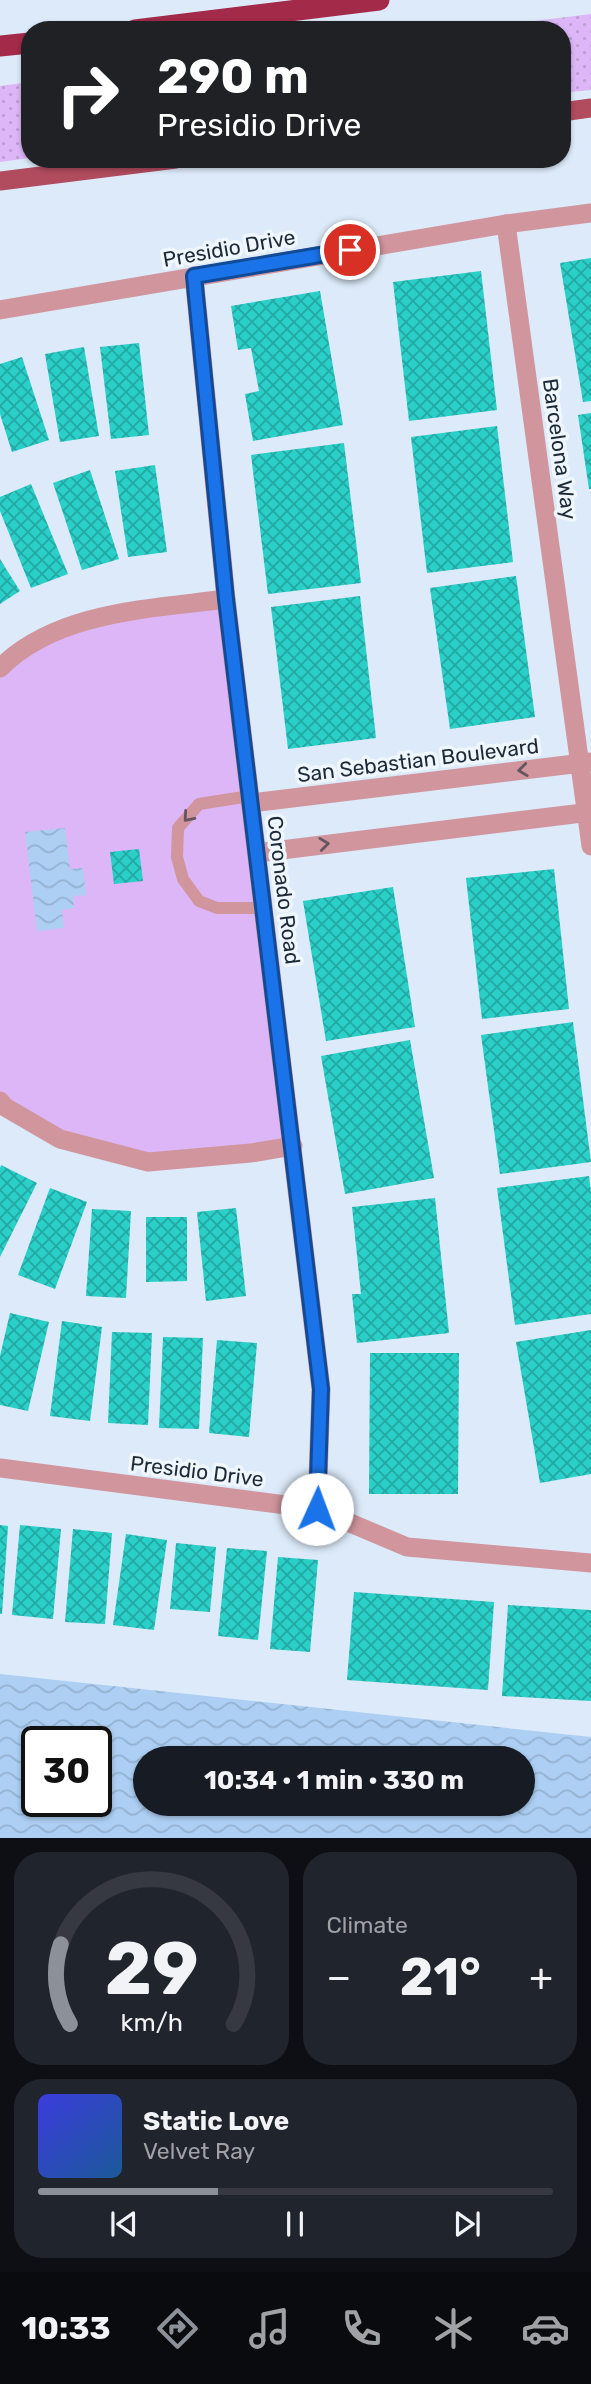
<!DOCTYPE html>
<meta charset="utf-8">
<style>
body{margin:0;font-family:Rubik,sans-serif;background:#20242c;color:#f1f3f6;height:100vh;display:flex;flex-direction:column;font-size:26px;white-space:nowrap}
*{box-sizing:border-box;margin:0}
p{font-size:23px;color:#9ea1a6}
.icon{flex:none;width:38px;height:38px;fill:none;stroke:currentColor;stroke-width:2;stroke-linecap:round;stroke-linejoin:round}
.map{position:relative;height:1838px;overflow:hidden}
.sheet{display:flex;flex-direction:column;gap:14px;padding:14px;background:#0d0f14;flex:1}
.sheet>*{flex:none}
.top-card{position:absolute;left:21px;top:21px;width:550px;height:147px;border-radius:28px;box-shadow:0 2px 5px #0004;background:#202124;color:#fff;overflow:hidden}
.speed{position:absolute;left:21px;top:1726px;display:flex;gap:14px;font-size:35px;font-weight:700;text-align:center}
.speed>*{display:grid;place-content:center;width:91px;height:91px;border-radius:50%;background:#171b24;box-shadow:0 2px 5px #0004;line-height:1}
.speed .limit{border:4px solid #111;border-radius:10px;background:#fff;color:#111}
.pin{position:absolute;display:grid;place-items:center;width:60px;height:60px;color:#fff;margin:-30px;border:4px solid #fff;border-radius:50%;box-shadow:0 2px 7px #0007}
.me{position:absolute;width:77px;margin:-38px;rotate:2deg;stroke-linejoin:round;filter:drop-shadow(0 0 5px #0008)}
.turn{display:flex;align-items:center;gap:24px;height:147px;padding:0 21px;font-size:32px}
.turn .icon{width:91px;height:91px;stroke-width:2.5}
.turn b{display:block;font-size:49px;line-height:60px}
.big{font-size:52px;font-weight:700;line-height:1.1}
.sheet .widget{flex:1;display:flex;flex-direction:column;justify-content:center;gap:10px;min-width:0;padding:0 24px;border-radius:28px;background:#20242c}
.sheet .dial{align-items:center;gap:0}
.dial svg{height:182px;overflow:visible;fill:none;stroke:#363941;stroke-width:7;stroke-linecap:round;text-anchor:middle}
.dial text{fill:#f1f3f6;stroke:none}
.song{display:flex;align-items:center;gap:21px}
.cover{width:84px;height:84px;border-radius:10px;background:linear-gradient(135deg,hsl(240 70% 55%),hsl(210 70% 35%))}
.played{height:7px;border-radius:4px;background:linear-gradient(90deg,#8c9099 35%,#363941 35%)}
.keys{display:flex;justify-content:space-around;direction:ltr}
.heat{display:flex;justify-content:space-between;align-items:center;font-size:38px;direction:ltr}
.sheet .tiles{flex:1;display:grid;gap:14px;grid-template-columns:1fr 1fr}
.widget:last-child{grid-column:span 2}
.trip{position:absolute;left:133px;top:1746px;width:402px;height:70px;border-radius:35px;background:#171b24;box-shadow:0 2px 5px #0004;font-weight:700;line-height:70px;text-align:center}
.menu{display:flex;height:112px;justify-content:space-around;align-items:center;background:#090b0e;color:#9ea1a6}
.menu .icon{width:49px;height:49px}
.menu .active{color:#8c9099}
.menu b{font-size:32px;color:#f1f3f6}
.map>svg:first-child{display:block}
.grass{fill:url(#grass-dots)}
.park{fill:#ddb6f8}
.water{fill:url(#water-waves);fill-rule:evenodd}
.building{fill:url(#building-cross-hatch)}
.lines{fill:none;stroke-linecap:round;stroke-linejoin:round}
.service{stroke:#d0959d;stroke-width:12}
.minor{stroke:#d0959d;stroke-width:19}
.primary{stroke:#b14b5e;stroke-width:19}
.motorway{stroke:#a32a48;stroke-width:21}
.oneway{stroke:#655561}
.route-casing{stroke:#114b97;stroke-width:18}
.route{stroke:#1a73e8;stroke-width:12}
.labels{text-anchor:middle;dominant-baseline:central;stroke-width:7;stroke-linejoin:round;paint-order:stroke}
.street-label{font-size:21px;fill:#1d2b39;stroke:#eff6fe}
</style>
<div class="map">
<svg width="591" height="1838" viewBox="0 0 591 1838">
<defs>
<pattern id="grass-dots" width="8" height="8" patternUnits="userSpaceOnUse" patternTransform="scale(1.75)"><rect width="8" height="8" fill="#ddb6f8"/><path d="M2 2h.1M6 6h.1" fill="none" stroke="#bd9dd5" stroke-width="1.8" stroke-linecap="round"/></pattern>
<pattern id="water-waves" width="16" height="10" patternUnits="userSpaceOnUse" patternTransform="scale(1.75)"><rect width="16" height="10" fill="#adcff3"/><path d="M0 5q4-4 8 0t8 0" fill="none" stroke="#94b2d1"/></pattern>
<pattern id="building-cross-hatch" width="8" height="8" patternUnits="userSpaceOnUse" patternTransform="scale(1.75)"><rect width="8" height="8" fill="#2acfc8"/><path d="M0 0l8 8M0 8l8-8" fill="none" stroke="#23a8a3"/></pattern>
</defs>
<rect width="100%" height="100%" fill="#dceaf9"/>
<g class="grass">
<path d="M591,14v76l-29,3v-63h-101z"/>
<path d="M30,82v76l-30,4v-76z"/>
</g>
<path class="park" d="M226,599l67,547 -145,16 -88,-23 -60,-38v-433l57,-37z"/>
<g class="water">
<path d="M65,828l5,41 13,-1 3,27 -13,1 1,12 -12,2 2,18 -27,3 -12,-99z"/>
<path d="M0,1674l591,63v101h-591zM37,1741h59v60h-59zM145,1759h378v45h-378z"/>
</g>
<g class="building">
<path d="M591,258v143l-8,1 -23,-139z"/>
<path d="M481,271l16,139 -88,11 -16,-139z"/>
<path d="M320,291l23,134 -90,16 -8,-47 14,-3 -8,-43 -13,2 -7,-44z"/>
<path d="M139,343l10,92 -38,4 -11,-92z"/>
<path d="M84,347l15,89 -39,6 -15,-88z"/>
<path d="M22,357l27,83 -37,12 -12,-38v-50z"/>
<path d="M591,413v76h-2l-11,-74z"/>
<path d="M497,426l16,136 -86,11 -16,-136z"/>
<path d="M344,443l17,140 -93,11 -17,-139z"/>
<path d="M155,465l12,87 -39,5 -13,-86z"/>
<path d="M90,470l29,89 -37,11 -29,-87z"/>
<path d="M31,484l37,90 -37,14 -31,-77v-14z"/>
<path d="M0,559l20,32 -20,13z"/>
<path d="M516,576l19,141 -85,12 -20,-141z"/>
<path d="M360,596l16,142 -88,11 -17,-142z"/>
<path d="M139,849l4,32 -29,3 -4,-32z"/>
<path d="M554,869l15,140 -87,10 -16,-141z"/>
<path d="M393,887l22,140 -89,14 -23,-140z"/>
<path d="M573,1022l18,140 -91,12 -19,-139z"/>
<path d="M410,1040l24,138 -89,16 -24,-138z"/>
<path d="M1,1165l36,18 -37,74v-89z"/>
<path d="M589,1176l2,16v122l-76,11 -18,-137z"/>
<path d="M50,1188l37,14 -32,87 -37,-14z"/>
<path d="M435,1198l14,135 -92,10 -5,-49h9l-9,-87z"/>
<path d="M236,1208l10,88 -40,5 -9,-89z"/>
<path d="M92,1209l39,2 -5,87 -40,-2z"/>
<path d="M146,1217h41v64l-41,1z"/>
<path d="M10,1313l39,9 -21,89 -28,-6v-49z"/>
<path d="M62,1321l40,6 -12,94 -40,-5z"/>
<path d="M591,1330v144l-51,9 -24,-141z"/>
<path d="M112,1332l40,1 -4,92 -40,-2z"/>
<path d="M163,1337l40,1 -4,91 -40,-1z"/>
<path d="M217,1340l40,3 -8,94 -40,-4z"/>
<path d="M370,1353h89l-1,141h-89z"/>
<path d="M0,1525l8,1 -6,88h-2z"/>
<path d="M20,1525l41,4 -8,90 -41,-4z"/>
<path d="M73,1529l39,4 -7,91 -40,-2z"/>
<path d="M126,1534l41,6 -13,90 -41,-5z"/>
<path d="M176,1543l40,4 -6,65 -40,-3z"/>
<path d="M227,1548l40,3 -9,89 -40,-4z"/>
<path d="M278,1557l40,3 -8,92 -40,-3z"/>
<path d="M354,1592l140,10 -6,88 -141,-10z"/>
<path d="M508,1605l83,5v91l-89,-5z"/>
</g>
<g class="lines">
<path class="service" d="M250,796l-51,8 -21,24 -1,29 6,22 16,22 18,7h46"/>
<g class="minor">
<path d="M506,224l85,622"/>
<path d="M194,276l32,323 95,790 -4,120"/>
<path d="M0,310l506,-86 85,-11"/>
<path d="M0,668c57,-57 151,-59 226,-69"/>
<path d="M251,803l340,-41"/>
<path d="M257,853l334,-41"/>
<path d="M0,1101l5,6 55,32 88,23 103,-9 42,-7"/>
<path d="M0,1468l317,41 90,38 184,16"/>
</g>
<g class="primary">
<path d="M562,112l29,-4"/>
<path d="M0,181l176,-22"/>
</g>
<g class="motorway">
<path d="M135,30l244,-30"/>
<path d="M0,46l30,-3"/>
</g>
</g>
<defs><path id="oneway-chevron" d="M-2-3.5L2.5 0L-2 3.5" fill="none" stroke-width="1.6" stroke-linecap="round" stroke-linejoin="round" transform="scale(1.75)"/></defs>
<g class="oneway">
<use href="#oneway-chevron" transform="translate(523 770) rotate(173)"/>
<use href="#oneway-chevron" transform="translate(188 817) rotate(131)"/>
<use href="#oneway-chevron" transform="translate(324 844) rotate(-7)"/>
</g>
<g class="lines">
<g class="route-casing">
<path id="route" d="M317,1509l4,-120 -95,-790 -32,-323 156,-26"/>
</g>
<use href="#route" class="route"/>
</g>
<g class="labels">
<g class="street-label">
<text transform="translate(229 248) rotate(-10)">Presidio Drive</text>
<text transform="translate(560 449) rotate(82)">Barcelona Way</text>
<text transform="translate(418 760) rotate(-7)">San Sebastian Boulevard</text>
<text transform="translate(284 890) rotate(83)">Coronado Road</text>
<text transform="translate(197 1471) rotate(7)">Presidio Drive</text>
</g>
</g>
</svg>
<div class="speed"><div class="limit">30</div></div>
<div class="pin" style="left:350px;top:250px;background:#d93025"><svg class="icon" aria-label="arrive" viewBox="0 0 24 24"><path d="M6 21V4h12l-3 4 3 4H6"/></svg></div>
<svg class="me" style="left:317px;top:1509px" viewBox="-20 -20 40 40"><circle r="19" fill="#fff"/><path d="M0-13L10 11 0 6-10 11z" fill="#1a73e8"/></svg>
<div class="trip">10:34 · 1 min · 330 m</div>
<div class="top-card">
<div class="turn"><svg class="icon" aria-label="right" viewBox="0 0 24 24"><path d="M7 20v-9h11M14 6l5 5-5 5"/></svg><div><b>290 m</b>Presidio Drive</div></div>
</div>
</div>
<section class="sheet">
<div class="tiles">
<div class="widget dial"><svg viewBox="0 0 100 80">
<path d="M14 69A42 42 0 1 1 86 69"/>
<path d="M14 69A42 42 0 0 1 10 34" stroke="#8c9099"/>
<text x="50" y="56" font-size="32" font-weight="700">29</text>
<text x="50" y="72" font-size="11">km/h</text>
</svg></div>
<div class="widget"><p>Climate</p>
<div class="heat"><a>−</a><b class="big">21°</b><a>+</a></div>
</div>
<div class="widget">
<div class="song"><i class="cover"></i><div><b>Static Love</b><p>Velvet Ray</p></div></div>
<div class="played"></div>
<div class="keys"><svg class="icon" aria-label="previous" viewBox="0 0 24 24"><path d="M18 5L8 12l10 7zM5 5v14"/></svg><svg class="icon" aria-label="pause" viewBox="0 0 24 24"><path d="M8 5v14M16 5v14"/></svg><svg class="icon" aria-label="next" viewBox="0 0 24 24"><path d="M6 5l10 7-10 7zM19 5v14"/></svg></div>
</div>
</div>
</section>
<nav class="menu">
<b>10:33</b>
<svg class="icon active" aria-label="directions" viewBox="0 0 24 24"><path d="M12 3l9 9-9 9-9-9zM9 14v-3h6M13 9l2 2-2 2"/></svg>
<svg class="icon" aria-label="music" viewBox="0 0 24 24"><path d="M9 18V5l10-2v13"/><circle cx="6" cy="18" r="3"/><circle cx="16" cy="16" r="3"/></svg>
<svg class="icon" aria-label="phone" viewBox="0 0 24 24"><path d="M5 4h4l2 5-3 2q2 4 5 5l2-3 5 2v4C11 20 4 13 5 4z"/></svg>
<svg class="icon" aria-label="climate" viewBox="0 0 24 24"><path d="M12 3v18M4 7l16 10M4 17L20 7"/></svg>
<svg class="icon" aria-label="car" viewBox="0 0 24 24"><path d="M5 17H2v-5l4-1 3-4h7l3 4 3 1v5h-3M9 17h6M6 11h13"/><circle cx="7" cy="17" r="2"/><circle cx="17" cy="17" r="2"/></svg>
</nav>
